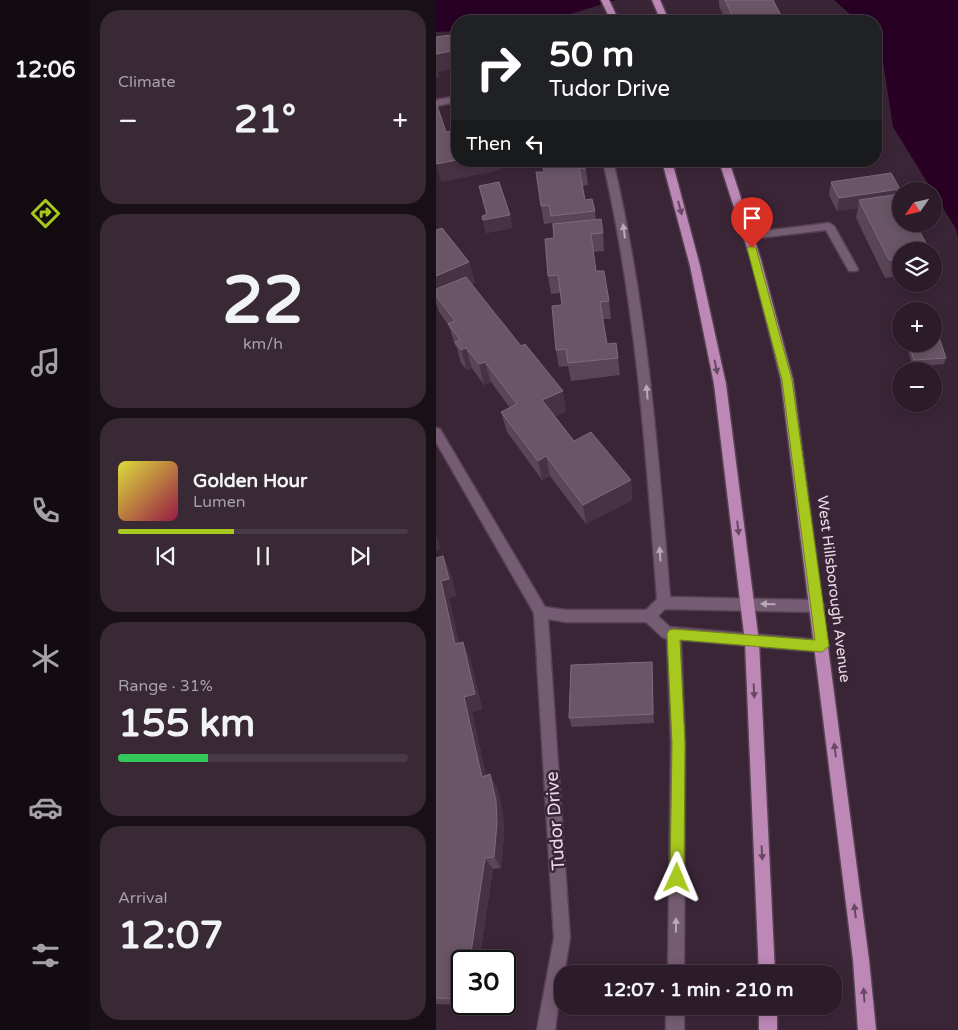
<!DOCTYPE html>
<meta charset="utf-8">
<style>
body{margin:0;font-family:"Varela Round",sans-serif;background:#382935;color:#f1f3f6;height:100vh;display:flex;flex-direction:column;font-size:19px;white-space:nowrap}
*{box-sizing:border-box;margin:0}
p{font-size:16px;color:#a6a1a8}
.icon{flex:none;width:28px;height:28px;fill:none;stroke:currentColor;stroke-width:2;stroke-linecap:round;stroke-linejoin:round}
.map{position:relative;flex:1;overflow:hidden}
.side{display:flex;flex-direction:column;gap:10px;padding:10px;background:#180f17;width:346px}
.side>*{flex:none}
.banner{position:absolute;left:15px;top:15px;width:431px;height:152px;border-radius:20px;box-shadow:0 2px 12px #0003,0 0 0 1px #483a46;background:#202124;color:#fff;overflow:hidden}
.needle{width:32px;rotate:236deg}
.controls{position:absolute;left:456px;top:182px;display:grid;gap:10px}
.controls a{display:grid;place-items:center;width:50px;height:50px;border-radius:50%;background:#2c1c29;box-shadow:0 2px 12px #0003,0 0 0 1px #483a46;font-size:25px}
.speed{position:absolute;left:15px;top:950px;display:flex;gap:10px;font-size:25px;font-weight:700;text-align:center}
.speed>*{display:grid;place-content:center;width:65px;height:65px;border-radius:50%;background:#2c1c29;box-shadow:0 2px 12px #0003,0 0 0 1px #483a46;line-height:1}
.speed .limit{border:2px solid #111;border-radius:8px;background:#fff;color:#111}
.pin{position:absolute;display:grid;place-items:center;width:42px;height:42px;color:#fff;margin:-51px -21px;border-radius:50% 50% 50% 0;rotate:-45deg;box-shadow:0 0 5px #0007}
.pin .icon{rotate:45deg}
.me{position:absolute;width:55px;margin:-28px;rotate:1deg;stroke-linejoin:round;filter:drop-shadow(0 0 4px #0008)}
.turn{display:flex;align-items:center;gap:18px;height:105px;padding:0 15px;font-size:22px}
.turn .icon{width:65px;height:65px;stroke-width:2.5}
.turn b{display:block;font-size:35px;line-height:42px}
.then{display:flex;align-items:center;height:48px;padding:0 15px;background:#0003;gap:10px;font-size:19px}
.big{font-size:38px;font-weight:700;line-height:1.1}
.side .tile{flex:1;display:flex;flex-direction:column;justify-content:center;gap:8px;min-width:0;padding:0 18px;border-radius:20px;background:#382935}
.side .dial{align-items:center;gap:0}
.dial b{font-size:65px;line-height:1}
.song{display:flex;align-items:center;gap:15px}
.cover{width:60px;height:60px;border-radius:8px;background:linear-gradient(135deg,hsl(60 70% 55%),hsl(340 70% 35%))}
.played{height:5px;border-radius:2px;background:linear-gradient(90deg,#a7c81f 40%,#483a46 40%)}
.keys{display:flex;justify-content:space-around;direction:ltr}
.heat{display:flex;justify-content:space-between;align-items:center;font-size:28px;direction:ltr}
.charge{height:8px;border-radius:4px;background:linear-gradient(90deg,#34c759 31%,#483a46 0)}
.trip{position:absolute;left:118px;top:965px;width:288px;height:50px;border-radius:20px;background:#2c1c29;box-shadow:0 2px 12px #0003,0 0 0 1px #483a46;font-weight:700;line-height:50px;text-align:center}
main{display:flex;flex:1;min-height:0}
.menu{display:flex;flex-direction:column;width:90px;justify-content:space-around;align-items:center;background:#120b10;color:#a6a1a8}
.menu .icon{width:35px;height:35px}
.menu .on{color:#a7c81f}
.menu b{font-size:22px;color:#f1f3f6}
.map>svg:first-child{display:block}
.water{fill:#280125}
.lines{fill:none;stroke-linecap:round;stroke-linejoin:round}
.minor-casing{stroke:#564253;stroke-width:3}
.major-casing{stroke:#564253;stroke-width:3}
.minor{fill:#765c72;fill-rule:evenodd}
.major{fill:#bd88b6;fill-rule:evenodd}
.wall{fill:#5a4557}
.shaded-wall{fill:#473244}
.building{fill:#695566;stroke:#7d6a7a}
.oneway{fill:#684863}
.oneway2{fill:#bba8b8}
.route{fill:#a7c81f;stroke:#6d8214}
.labels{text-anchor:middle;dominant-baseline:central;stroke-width:5;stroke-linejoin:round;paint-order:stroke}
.street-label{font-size:15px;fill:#e9dbe6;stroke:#3a2537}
.near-street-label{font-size:18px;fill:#e9dbe6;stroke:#3a2537}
</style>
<main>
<nav class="menu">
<b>12:06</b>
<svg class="icon on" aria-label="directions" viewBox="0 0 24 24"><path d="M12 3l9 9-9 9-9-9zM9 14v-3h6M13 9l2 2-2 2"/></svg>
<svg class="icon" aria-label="music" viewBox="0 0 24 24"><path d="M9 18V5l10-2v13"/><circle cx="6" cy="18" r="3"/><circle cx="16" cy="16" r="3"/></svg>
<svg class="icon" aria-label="phone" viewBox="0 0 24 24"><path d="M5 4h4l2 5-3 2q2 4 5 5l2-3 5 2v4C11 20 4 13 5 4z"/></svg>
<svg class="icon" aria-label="climate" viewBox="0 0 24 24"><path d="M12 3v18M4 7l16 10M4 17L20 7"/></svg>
<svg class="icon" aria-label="car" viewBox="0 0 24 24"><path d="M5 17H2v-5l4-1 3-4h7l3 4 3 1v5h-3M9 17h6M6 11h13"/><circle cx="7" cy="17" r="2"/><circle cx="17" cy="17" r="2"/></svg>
<svg class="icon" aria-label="filters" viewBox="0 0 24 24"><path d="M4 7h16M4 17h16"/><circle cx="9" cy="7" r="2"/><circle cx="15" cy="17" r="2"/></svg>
</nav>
<section class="side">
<div class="tile"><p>Climate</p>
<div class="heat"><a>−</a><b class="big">21°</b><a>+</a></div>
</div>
<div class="tile dial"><b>22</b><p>km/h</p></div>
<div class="tile">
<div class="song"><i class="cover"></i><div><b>Golden Hour</b><p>Lumen</p></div></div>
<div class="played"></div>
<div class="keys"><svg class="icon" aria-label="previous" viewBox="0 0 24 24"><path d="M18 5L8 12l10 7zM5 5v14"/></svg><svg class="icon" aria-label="pause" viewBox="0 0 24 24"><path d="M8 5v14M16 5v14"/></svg><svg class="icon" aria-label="next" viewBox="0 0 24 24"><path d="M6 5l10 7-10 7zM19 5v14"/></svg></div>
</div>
<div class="tile"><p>Range · 31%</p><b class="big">155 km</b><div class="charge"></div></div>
<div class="tile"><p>Arrival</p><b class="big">12:07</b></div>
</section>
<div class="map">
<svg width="522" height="1030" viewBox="0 0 522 1030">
<rect width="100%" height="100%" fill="#3a2537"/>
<g class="water">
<path d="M0,0h180l-49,15 -32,6h-78v10l-21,1z"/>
<path d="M398,0h124v238l-2,-9 -63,-102 -13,-85 -4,-4v-17h-18z"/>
</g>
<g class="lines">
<g class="minor-casing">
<g id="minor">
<path d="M21,96v6l-21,4v-6z"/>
<path d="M167,161h10c34,144 45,290 57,436l147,3 5,2 2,4 -2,4 -5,2 -152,-3 -7,7 12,11 152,13 5,2 2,4 -2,4 -5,2 -141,-12 4,104 -1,230h-16l3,-230 -4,-105 -5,-2 -16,-15h-80l-18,-3 22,319 -6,36h-2l-7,56h-18l17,-92 -20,-325 -98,-171v-14l4,1 105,178 21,3h80l11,-11c-11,-147 -21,-293 -54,-438z"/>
<path d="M393,223l5,3 24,43 -1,2h-8l-23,-41 -78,9 -5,-3 5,-3z"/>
<rect x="230" y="1006" width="18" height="24"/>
</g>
</g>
<g class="major-casing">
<g id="major">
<path d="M165,0h8l10,21h-8z"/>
<path d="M216,0h8l9,21h-8z"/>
<path d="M226,161h10l28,105 26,118 33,258 16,332h-16l-14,-332 -31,-258 -24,-118z"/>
<path d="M283,161h10l32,99 32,120 76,580 7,70h-18l-5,-70 -72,-580 -30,-120z"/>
<rect x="323" y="1006" width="18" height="24"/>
</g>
</g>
<use href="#minor" class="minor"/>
<use href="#major" class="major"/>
</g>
<g class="wall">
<path d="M283,0h54l11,21h-58l-7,-15z"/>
<path d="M98,161h51l3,24 -6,1 3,14 10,11 1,9 7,13 1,18 -11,1 3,19 13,30 2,18h-8l4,25 11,14 2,17 -49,6 -3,-15 -9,1 -3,-17 6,-45 -2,-12 -9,1 -3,-18 6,-38 -2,-15 -8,1 -3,-18 3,-34 -1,-6 -8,1z"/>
<path d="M395,182l68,13 2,56v25l-16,2 -29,-60 2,-10 -21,3 -8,-16z"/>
<path d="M43,186l31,29 2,13 -26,5 -4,-17 4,-1z"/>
<path d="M0,230l33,32 6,21 -3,1 94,127 -11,5 19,25 57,39 1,20 -46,24 -36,-48 -8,4 -35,-48 -6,-20 9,-4 -19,-26 -7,3 -12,-17 -5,2 -6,-7 -4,-15 -2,-3 -6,-19 -10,-14 -3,-9z"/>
<path d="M470,344h28l12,14 -2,6 -31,3 -7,-22z"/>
<path d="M7,556l8,18 5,22 -7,2 10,45 11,15 12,51 -10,3 14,64 11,12 6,25 1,22 -3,33 -8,1 -14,92h-17v43h18v2l-44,-2v-446z"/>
<path d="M216,662l2,61 -82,4 -3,-9z"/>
</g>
<g class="shaded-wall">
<path d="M21,50v18l-19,4 1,5 -3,1v-24z"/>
<path d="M21,160v1h42l2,9 -60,12 -5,-18z"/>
<path d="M464,189l-3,13 -38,-2 -1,8 -21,3 2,-13z"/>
<path d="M74,215l2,13 -26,5 -3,-13z"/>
<path d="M33,262l6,21 -37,15 -2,-2v-20z"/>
<path d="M30,348l6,20 -5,2 -6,-20z"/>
<path d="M49,362l6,20 -7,3 -5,-21z"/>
<path d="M127,391l3,20 -20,10 -4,-21z"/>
<path d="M110,456l4,20 -8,4 -4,-19z"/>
<path d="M195,480l1,20 -46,24 -3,-19z"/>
<path d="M0,536l5,12 -5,3z"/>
<path d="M7,556l8,18 5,22 -7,2 14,63 -8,-17 -14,-63z"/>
<path d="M27,642l7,16 12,51 -10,3 17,78 -7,-13 -18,-80z"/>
<path d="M216,662l1,9 1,52 -1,-9z"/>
<path d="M54,774l7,14 6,25 1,22 -3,33 -7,-11z"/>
<path d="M49,858l8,11 -14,92h-6l-3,-2z"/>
</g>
<g class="building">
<path d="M289,0h48l11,21h-49z"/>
<path d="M119,18l1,3h-19z"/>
<path d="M21,34v16l-21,4v-17z"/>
<path d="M0,102l10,30 11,-2v30l-21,4z"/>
<path d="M106,161h43l1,7h-7l6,32 7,-1 3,12 -44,5 -2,-11 -8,1 -5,-34h8z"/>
<path d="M455,173l9,16 -61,9 -8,-16z"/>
<path d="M63,182l11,33 -27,5 -1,-4 5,-2 -8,-28z"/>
<path d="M464,194l1,2v28h15l14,27h-29v8l-12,1 -30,-60z"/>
<path d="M165,219l2,14 -12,1 5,37h8l5,30 -9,1 7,42 9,-1 2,15 -50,5 -2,-14 -10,1 -4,-44 10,-1 -4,-30 -10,1 -3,-37 9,-1 -1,-14z"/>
<path d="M6,228l27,34 -33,14v-46z"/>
<path d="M30,277l55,69 4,-2 38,47 -21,9 32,41 17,-9 40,48 -48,25 -37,-49 -8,5 -37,-49 16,-8 -32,-42 -6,2 -13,-16 -5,2 -6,-8 5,-2 -12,-16 7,-3 -19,-25v-7z"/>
<path d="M498,337h5l7,21 -32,2 -5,-16h25z"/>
<path d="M7,556l6,23 -8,2 14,63 8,-2 12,52 -11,3 18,80 8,-3 6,27 1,22 -3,34 -9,1 -15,101h7v2h-15v38l-26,-1v-440z"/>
<path d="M216,662l1,52 -84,4 2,-53z"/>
</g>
<defs><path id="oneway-solid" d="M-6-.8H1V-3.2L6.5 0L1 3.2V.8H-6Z" transform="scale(1.25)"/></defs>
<g class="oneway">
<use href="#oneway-solid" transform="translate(244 208) rotate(75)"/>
<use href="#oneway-solid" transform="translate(280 367) rotate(78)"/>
<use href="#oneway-solid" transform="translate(302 528) rotate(83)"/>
<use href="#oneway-solid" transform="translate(318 691) rotate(87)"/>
<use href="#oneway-solid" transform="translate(399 750) rotate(-97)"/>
<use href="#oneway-solid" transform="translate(326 853) rotate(87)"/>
<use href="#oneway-solid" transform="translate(419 911) rotate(-97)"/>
<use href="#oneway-solid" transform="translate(428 995) rotate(-94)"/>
</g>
<g class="oneway2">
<use href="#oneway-solid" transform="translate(188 231) rotate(-98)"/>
<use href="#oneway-solid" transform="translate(211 392) rotate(-95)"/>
<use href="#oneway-solid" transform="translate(224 554) rotate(-94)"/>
<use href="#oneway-solid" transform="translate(332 604) rotate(-178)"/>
<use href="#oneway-solid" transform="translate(240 925) rotate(-89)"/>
</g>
<path class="route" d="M316,245l4,3 36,132 37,266 -7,6 -142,-12 5,104 -1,134 -2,5 -5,2 -5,-2 -2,-5 2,-134 -5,-110 2,-4 5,-1 141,11 -33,-260 -35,-132z"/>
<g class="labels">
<g class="street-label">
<text transform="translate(398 589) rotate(83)">West Hillsborough Avenue</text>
</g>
<g class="near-street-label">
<text transform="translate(119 821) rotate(-94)">Tudor Drive</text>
</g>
</g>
</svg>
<div class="controls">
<a><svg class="needle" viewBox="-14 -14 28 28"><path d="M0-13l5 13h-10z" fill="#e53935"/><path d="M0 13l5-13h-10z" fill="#a6a1a8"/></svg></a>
<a><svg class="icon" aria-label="layers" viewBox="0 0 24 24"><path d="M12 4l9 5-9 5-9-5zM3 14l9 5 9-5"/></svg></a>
<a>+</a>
<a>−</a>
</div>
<div class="speed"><div class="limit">30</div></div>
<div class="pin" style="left:316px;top:248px;background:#d93025"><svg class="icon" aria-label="arrive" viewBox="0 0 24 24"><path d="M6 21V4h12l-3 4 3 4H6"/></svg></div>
<svg class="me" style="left:241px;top:878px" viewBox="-20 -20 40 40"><path d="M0-17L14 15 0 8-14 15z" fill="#a7c81f" stroke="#fff" stroke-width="4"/></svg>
<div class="trip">12:07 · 1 min · 210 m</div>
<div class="banner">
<div class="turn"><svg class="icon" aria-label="right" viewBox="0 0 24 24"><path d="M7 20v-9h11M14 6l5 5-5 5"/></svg><div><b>50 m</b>Tudor Drive</div></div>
<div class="then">Then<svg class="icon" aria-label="left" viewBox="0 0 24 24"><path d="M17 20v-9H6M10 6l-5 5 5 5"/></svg></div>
</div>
</div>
</main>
